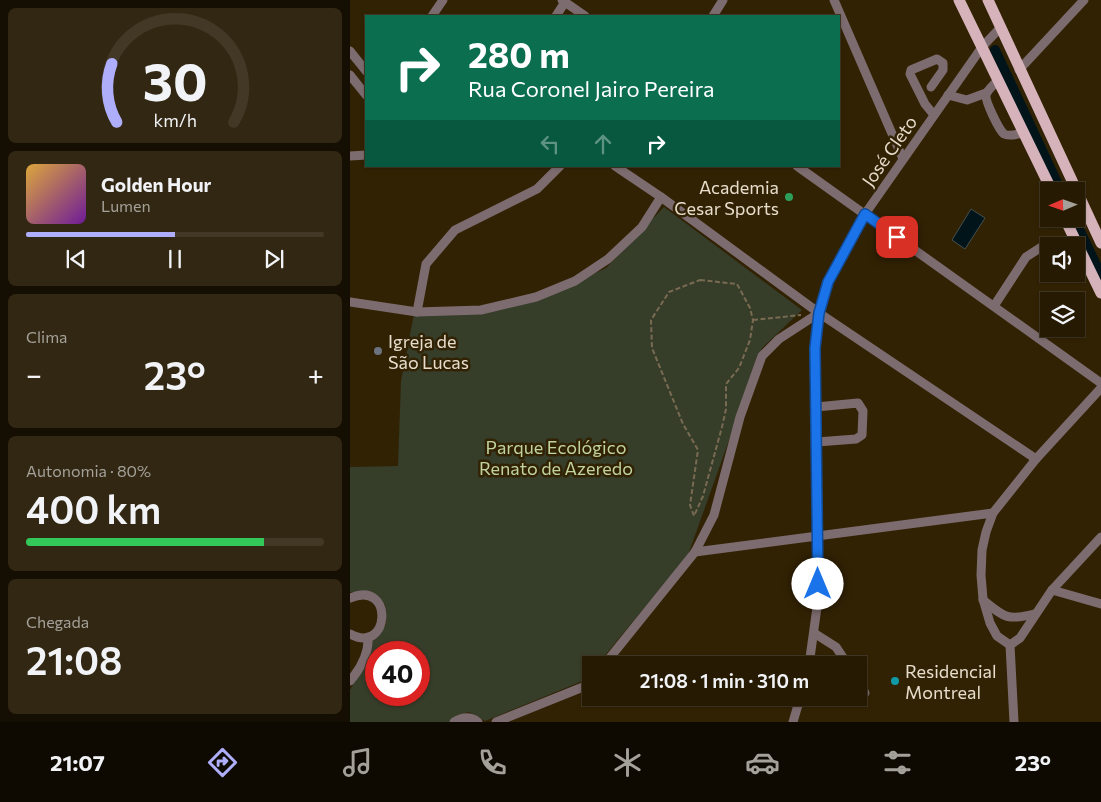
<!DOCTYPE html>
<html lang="pt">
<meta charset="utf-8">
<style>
body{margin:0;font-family:Commissioner,sans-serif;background:#322712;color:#f1f3f6;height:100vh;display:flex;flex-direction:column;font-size:19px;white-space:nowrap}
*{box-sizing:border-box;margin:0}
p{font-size:16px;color:#a4a19a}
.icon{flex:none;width:28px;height:28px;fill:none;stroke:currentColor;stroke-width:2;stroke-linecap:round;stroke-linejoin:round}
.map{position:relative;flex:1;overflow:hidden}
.sheet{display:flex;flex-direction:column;gap:8px;padding:8px;background:#150e02;width:350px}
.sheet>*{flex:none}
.hud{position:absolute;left:15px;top:15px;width:475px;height:152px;border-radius:0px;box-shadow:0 1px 4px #0004,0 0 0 1px #423825;background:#0b6e4f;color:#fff;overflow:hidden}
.needle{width:32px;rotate:268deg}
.fabs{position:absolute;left:690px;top:182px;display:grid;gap:10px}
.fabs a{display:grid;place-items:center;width:45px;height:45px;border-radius:0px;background:#261a03;box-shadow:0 1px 4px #0004,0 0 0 1px #423825;font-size:25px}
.speed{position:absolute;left:15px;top:641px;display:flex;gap:10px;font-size:25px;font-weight:700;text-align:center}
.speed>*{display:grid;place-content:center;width:65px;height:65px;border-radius:50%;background:#261a03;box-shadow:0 1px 4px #0004,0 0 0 1px #423825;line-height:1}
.speed .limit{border:8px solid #d22;background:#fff;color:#111}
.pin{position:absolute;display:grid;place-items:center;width:42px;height:42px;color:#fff;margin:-21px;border-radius:10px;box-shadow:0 2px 8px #0006}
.me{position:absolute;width:55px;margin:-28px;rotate:0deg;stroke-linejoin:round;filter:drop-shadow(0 0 4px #0008)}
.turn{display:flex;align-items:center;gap:18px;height:105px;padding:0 20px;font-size:22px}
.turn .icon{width:65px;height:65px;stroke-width:2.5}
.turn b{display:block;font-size:35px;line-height:42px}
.lanes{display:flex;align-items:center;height:48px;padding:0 20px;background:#0003;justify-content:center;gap:25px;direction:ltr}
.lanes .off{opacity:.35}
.big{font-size:38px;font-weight:600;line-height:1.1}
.sheet .tile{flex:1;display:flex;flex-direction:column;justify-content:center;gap:8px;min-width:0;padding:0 18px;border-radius:8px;background:#322712}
.sheet .dial{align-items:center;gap:0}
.dial svg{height:130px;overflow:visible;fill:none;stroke:#423825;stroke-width:7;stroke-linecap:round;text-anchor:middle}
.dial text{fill:#f1f3f6;stroke:none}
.song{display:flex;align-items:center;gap:15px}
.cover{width:60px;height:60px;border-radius:8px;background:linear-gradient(135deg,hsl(40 70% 55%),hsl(280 70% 35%))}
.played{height:5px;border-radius:2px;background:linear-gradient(90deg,#aeaefb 50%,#423825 50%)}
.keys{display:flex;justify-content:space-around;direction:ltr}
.heat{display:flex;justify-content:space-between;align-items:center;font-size:28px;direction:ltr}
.charge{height:8px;border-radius:4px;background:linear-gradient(90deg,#34c759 80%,#423825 0)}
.trip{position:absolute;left:232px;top:656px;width:285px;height:50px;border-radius:0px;background:#261a03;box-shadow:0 1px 4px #0004,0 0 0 1px #423825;font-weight:600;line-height:50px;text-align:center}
.tab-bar{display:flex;height:80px;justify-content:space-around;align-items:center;background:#0f0a01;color:#a4a19a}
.tab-bar .icon{width:35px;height:35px}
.tab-bar .on{color:#aeaefb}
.tab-bar b{font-size:22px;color:#f1f3f6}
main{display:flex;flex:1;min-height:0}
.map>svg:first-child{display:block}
.green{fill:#363d29;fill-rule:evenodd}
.water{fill:#00141a;stroke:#45504f}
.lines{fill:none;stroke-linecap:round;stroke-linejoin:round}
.canal{stroke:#00141a;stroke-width:10}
.path{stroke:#796b52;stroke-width:2;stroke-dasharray:5 2.5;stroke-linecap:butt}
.minor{stroke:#7d6c6f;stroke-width:9}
.major{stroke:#d6b3ba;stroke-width:11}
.route-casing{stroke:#114b97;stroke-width:12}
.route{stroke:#1a73e8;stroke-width:9}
.leisure-dot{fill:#2e9e5b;stroke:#322204;stroke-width:2}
.worship-dot{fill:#6b7280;stroke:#322204;stroke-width:2}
.culture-dot{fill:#0f9aa8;stroke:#322204;stroke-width:2}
.labels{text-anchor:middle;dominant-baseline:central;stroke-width:5;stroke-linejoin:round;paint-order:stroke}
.street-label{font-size:18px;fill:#e7ddcc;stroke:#322204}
.poi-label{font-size:18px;fill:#e7ddcc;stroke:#322204;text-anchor:start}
.park-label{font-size:18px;fill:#c0d29e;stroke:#322204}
</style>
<main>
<section class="sheet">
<div class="tile dial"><svg viewBox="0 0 100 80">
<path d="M14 69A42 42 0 1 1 86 69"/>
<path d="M14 69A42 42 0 0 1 11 33" stroke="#aeaefb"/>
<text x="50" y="56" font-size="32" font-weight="700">30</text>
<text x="50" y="72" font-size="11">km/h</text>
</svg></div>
<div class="tile">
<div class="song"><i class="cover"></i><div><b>Golden Hour</b><p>Lumen</p></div></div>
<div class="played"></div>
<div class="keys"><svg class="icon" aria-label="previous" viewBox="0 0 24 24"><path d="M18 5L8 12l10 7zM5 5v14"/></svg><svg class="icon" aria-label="pause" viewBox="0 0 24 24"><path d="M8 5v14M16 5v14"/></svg><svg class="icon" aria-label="next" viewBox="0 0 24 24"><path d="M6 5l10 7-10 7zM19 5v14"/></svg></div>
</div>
<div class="tile"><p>Clima</p>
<div class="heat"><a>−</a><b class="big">23°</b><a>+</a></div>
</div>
<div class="tile"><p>Autonomia · 80%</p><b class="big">400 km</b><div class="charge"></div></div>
<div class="tile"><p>Chegada</p><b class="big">21:08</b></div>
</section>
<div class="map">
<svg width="751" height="722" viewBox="0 0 751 722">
<rect width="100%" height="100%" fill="#322204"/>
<path class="green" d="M314,207l138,103 -40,38 -74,207 -91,110h-6v8l-6,7 -100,41 -16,-9 -12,3 -8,7h-99v-32l17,-30 6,-22 13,-13 -1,-21 -14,-10 -21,-2v-125l48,-1 3,-85 13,-67 124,-15 68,-31zM26,652h43v43h-43z"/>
<path class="water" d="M621,209l14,9 -20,31 -13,-9z"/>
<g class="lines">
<g class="canal">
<path d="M645,50l66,141"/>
<path d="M724,219l27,56"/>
</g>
<g class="path">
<path d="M350,280l37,4 13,24 3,12 -3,20 -11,28 -13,16v25l-4,18 -19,69 -9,20 -4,-11 8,-55 -15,-26 -31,-76 -1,-28 18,-28z"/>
<path d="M403,320l48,-5"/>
</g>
<g class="minor">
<path d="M212,0l23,16"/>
<path d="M484,0l69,159"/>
<path d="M82,16l11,-16"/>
<path d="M206,16l9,-14"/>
<path d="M363,16l10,-16"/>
<path d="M0,51l16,20"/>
<path d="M669,70l65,-70"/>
<path d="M0,75l16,20"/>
<path d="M648,80c-4,5 -11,10 -12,15 -1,6 13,35 18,39 5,3 14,0 19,-1"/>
<path d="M581,87l12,-17v-7l-6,-4 -26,11 -1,4 15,30 9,11"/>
<path d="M598,95l19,5 19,-7"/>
<path d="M0,156l16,-1"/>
<path d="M265,166l46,31 158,116 217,146"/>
<path d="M447,166l304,217"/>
<path d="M0,302l67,10 64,-2 55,-13 39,-16 33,-22 34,-32 19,-30"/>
<path d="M644,306l32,-49 17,-11"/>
<path d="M67,312l9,-48 29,-34 82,-41 23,-23"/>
<path d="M466,407l42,-4 5,8 -1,24 -6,4 -39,3"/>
<path d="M345,552l298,-39"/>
<path d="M702,590l49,14"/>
<path d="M0,598c45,-19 40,58 0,36"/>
<path d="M633,600c21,17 24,21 51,14"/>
<path d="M464,633l22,14 12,18"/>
<path d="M660,645l-13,-9 -7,-13 -7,-24 -2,-24 1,-25 4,-18 7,-19 43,-54 65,-71"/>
<path d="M660,645l10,-7 32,-48 49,-53"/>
<path d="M660,645l4,77"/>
<path d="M254,665l91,-113 19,-37 26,-98 22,-61 17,-17 40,-26"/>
<path d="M417,665l44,-5"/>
<path d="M459,665l9,-65 -3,-252 4,-35 9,-31 37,-68 117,-167 19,-20"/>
<path d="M0,681c10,-12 19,-28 18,-44"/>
<path d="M509,682l6,11"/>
<path d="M104,722c8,-5 16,-6 24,0"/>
<path d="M146,722l92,-37 3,-4"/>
<path d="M443,722l7,-24"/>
</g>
<g class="major">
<path d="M609,0l93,191"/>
<path d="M638,0l113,243"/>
<path d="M715,219l36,74"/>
</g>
</g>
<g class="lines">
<g class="route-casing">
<path id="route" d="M468,584l-3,-236 4,-35 9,-31 37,-68 32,23"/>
</g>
<use href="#route" class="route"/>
</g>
<circle class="leisure-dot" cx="439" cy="197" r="5"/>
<circle class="worship-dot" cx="28" cy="351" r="5"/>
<circle class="culture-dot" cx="545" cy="681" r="5"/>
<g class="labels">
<g class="street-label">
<text transform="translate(539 151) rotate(-55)">José Cleto</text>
</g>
<g class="poi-label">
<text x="429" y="187" text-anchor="end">Academia<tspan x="429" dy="21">Cesar Sports</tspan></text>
<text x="38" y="341">Igreja de<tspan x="38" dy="21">São Lucas</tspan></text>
<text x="555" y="671">Residencial<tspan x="555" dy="21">Montreal</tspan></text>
</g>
<g class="park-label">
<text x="206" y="447">Parque Ecológico<tspan x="206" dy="21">Renato de Azeredo</tspan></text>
</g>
</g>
</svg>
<div class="fabs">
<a><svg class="needle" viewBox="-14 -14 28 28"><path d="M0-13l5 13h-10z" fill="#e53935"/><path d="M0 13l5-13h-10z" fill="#a4a19a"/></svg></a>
<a><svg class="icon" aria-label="sound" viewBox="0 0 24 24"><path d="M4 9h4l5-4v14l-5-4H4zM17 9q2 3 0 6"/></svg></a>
<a><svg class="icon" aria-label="layers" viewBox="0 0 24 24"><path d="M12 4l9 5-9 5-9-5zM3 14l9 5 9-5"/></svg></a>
</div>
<div class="speed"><div class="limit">40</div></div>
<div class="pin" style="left:547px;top:237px;background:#d93025"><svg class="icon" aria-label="arrive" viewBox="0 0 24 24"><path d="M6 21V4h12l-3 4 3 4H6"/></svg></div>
<svg class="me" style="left:468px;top:584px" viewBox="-20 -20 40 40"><circle r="19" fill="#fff"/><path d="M0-13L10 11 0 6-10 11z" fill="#1a73e8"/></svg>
<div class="trip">21:08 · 1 min · 310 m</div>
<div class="hud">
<div class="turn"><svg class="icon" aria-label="right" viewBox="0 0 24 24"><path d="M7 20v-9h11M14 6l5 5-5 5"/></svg><div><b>280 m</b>Rua Coronel Jairo Pereira</div></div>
<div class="lanes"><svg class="icon off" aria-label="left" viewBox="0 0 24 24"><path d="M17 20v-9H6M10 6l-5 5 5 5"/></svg><svg class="icon off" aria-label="ahead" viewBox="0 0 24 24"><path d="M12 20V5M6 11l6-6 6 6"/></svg><svg class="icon" aria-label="right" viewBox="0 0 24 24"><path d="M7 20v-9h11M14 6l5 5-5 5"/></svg></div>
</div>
</div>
</main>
<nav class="tab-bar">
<b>21:07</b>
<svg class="icon on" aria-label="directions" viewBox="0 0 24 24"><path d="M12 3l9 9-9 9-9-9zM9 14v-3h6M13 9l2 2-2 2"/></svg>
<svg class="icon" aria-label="music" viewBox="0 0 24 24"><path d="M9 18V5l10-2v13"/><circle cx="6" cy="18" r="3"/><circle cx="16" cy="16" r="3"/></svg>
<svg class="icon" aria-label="phone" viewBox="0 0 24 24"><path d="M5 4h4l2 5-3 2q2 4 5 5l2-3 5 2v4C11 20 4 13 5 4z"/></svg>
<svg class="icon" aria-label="climate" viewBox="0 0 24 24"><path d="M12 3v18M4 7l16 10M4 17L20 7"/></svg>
<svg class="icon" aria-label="car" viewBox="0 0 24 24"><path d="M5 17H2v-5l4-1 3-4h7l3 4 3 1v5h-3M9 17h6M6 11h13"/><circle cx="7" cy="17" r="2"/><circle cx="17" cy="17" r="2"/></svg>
<svg class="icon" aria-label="filters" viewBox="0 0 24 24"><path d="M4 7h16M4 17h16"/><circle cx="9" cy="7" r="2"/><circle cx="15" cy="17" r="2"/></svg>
<b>23°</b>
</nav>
